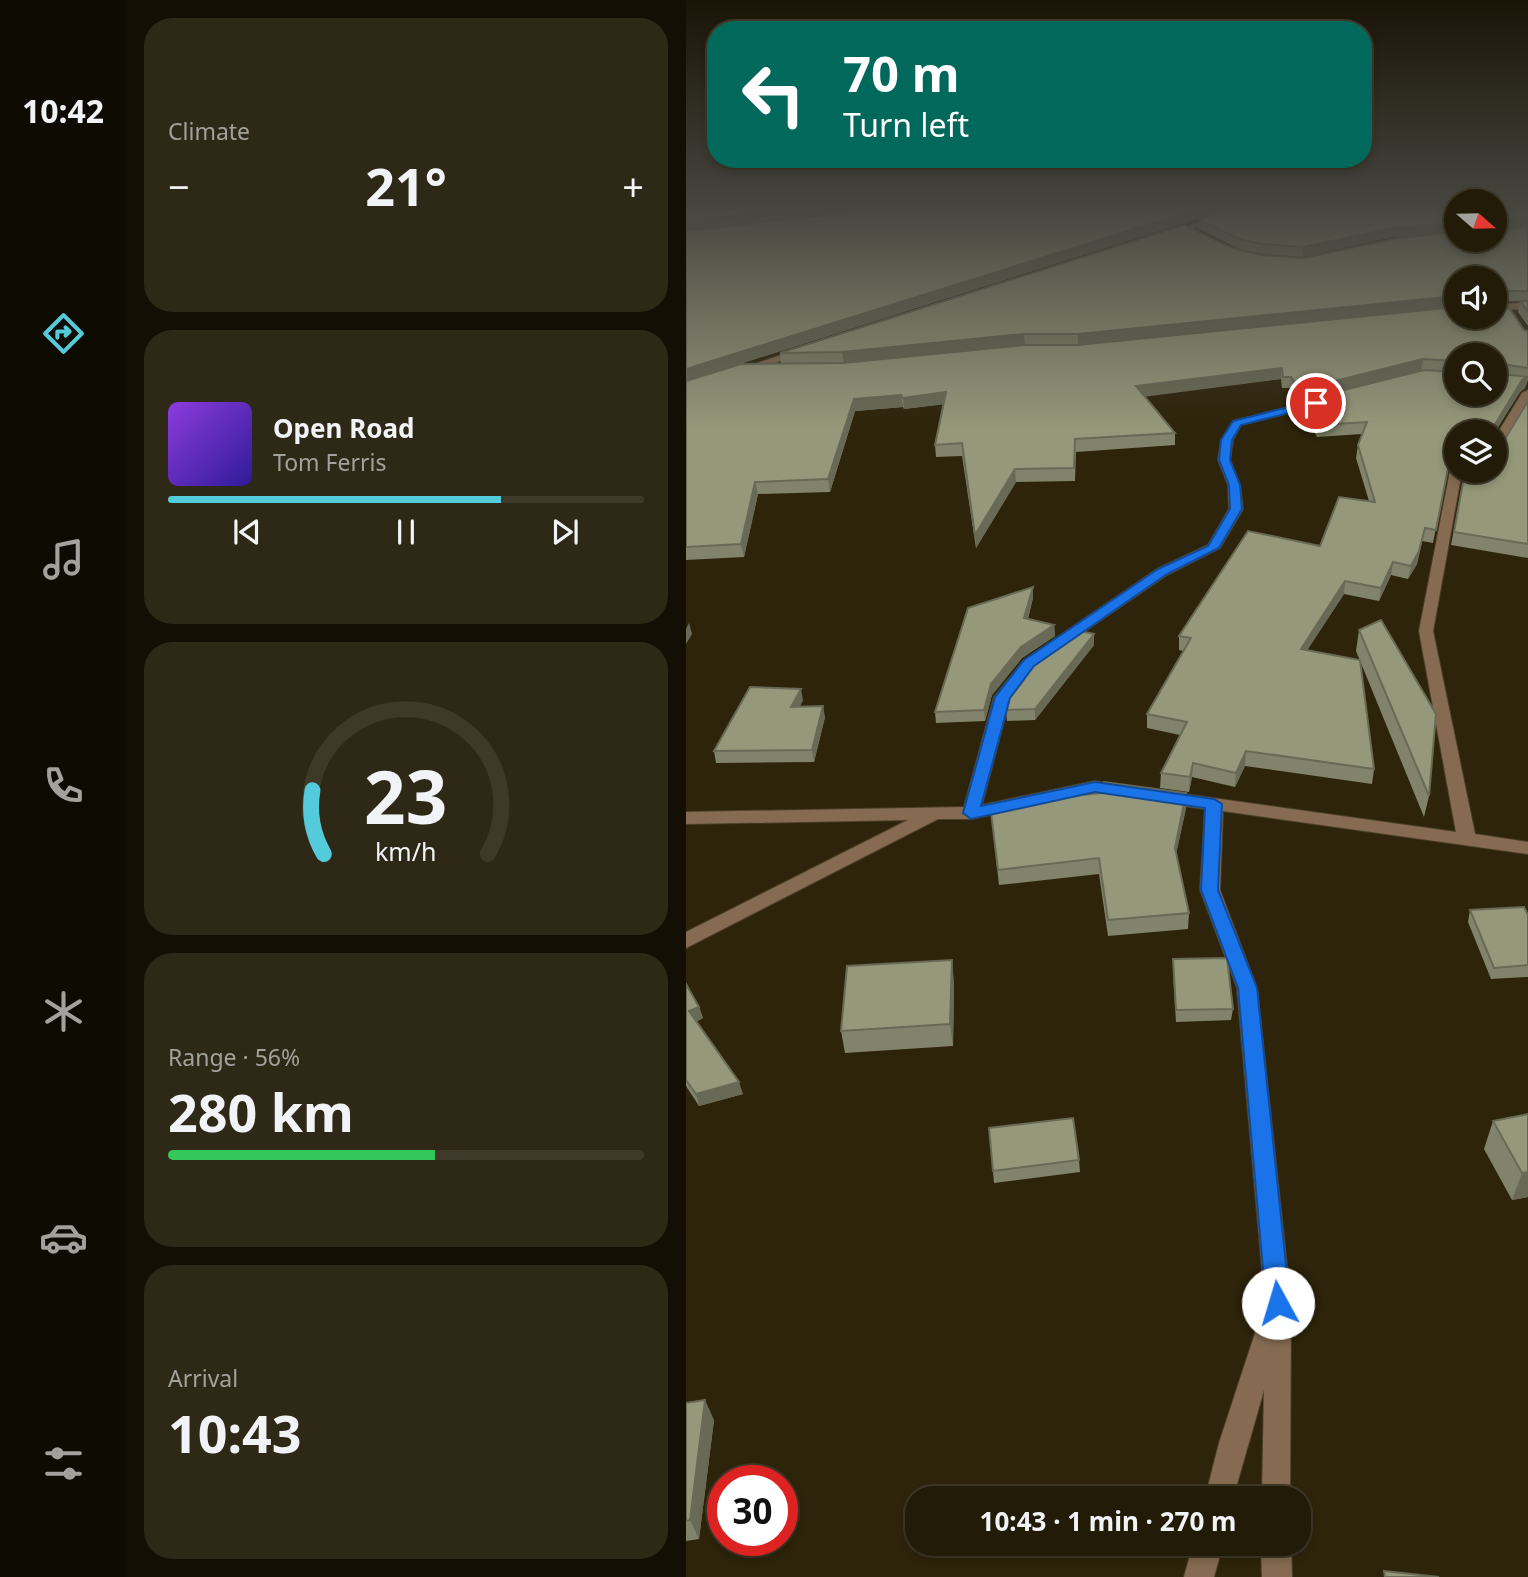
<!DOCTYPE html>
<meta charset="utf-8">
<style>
body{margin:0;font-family:"Noto Sans",sans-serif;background:#2e2816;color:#f1f3f6;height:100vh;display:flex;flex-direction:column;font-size:26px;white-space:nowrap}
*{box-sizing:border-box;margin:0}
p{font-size:23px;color:#a2a19c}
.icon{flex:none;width:38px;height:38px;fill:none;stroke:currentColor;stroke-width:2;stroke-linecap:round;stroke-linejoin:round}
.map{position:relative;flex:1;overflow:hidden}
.side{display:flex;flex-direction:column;gap:18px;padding:18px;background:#130f04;width:560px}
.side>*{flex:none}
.hud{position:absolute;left:21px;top:21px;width:665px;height:147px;border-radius:28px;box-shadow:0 4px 10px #0003,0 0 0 2px #3f3929;background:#00695c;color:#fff;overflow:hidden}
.needle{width:46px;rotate:110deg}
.controls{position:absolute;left:758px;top:189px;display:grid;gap:14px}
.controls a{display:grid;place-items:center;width:63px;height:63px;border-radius:50%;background:#221b08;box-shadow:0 4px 10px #0003,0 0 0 2px #3f3929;font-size:35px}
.speed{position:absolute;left:21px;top:1465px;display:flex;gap:14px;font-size:35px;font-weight:700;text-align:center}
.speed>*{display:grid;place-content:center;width:91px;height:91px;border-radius:50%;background:#221b08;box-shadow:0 4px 10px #0003,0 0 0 2px #3f3929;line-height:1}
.speed .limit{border:10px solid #d22;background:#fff;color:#111}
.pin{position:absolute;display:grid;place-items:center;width:60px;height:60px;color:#fff;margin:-30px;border:4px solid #fff;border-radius:50%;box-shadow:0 2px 7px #0007}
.me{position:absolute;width:77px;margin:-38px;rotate:354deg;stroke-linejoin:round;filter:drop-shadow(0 0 5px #0008)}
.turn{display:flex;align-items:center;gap:24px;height:147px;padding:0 21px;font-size:32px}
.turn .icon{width:91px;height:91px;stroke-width:2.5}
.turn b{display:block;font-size:49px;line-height:60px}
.big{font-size:52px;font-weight:700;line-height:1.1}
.side .tile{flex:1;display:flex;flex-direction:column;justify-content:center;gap:10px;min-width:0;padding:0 24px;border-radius:28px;background:#2e2816}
.side .dial{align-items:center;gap:0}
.dial svg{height:182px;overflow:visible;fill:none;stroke:#3f3929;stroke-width:7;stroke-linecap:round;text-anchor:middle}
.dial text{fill:#f1f3f6;stroke:none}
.song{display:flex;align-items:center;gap:21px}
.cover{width:84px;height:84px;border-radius:10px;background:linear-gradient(135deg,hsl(270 70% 55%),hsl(250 70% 35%))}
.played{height:7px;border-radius:4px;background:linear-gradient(90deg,#53cbda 70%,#3f3929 70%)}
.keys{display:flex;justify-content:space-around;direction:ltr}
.heat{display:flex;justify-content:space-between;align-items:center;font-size:38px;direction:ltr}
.charge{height:10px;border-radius:5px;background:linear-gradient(90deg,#34c759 56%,#3f3929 0)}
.trip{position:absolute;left:219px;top:1486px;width:406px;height:70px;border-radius:28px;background:#221b08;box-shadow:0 4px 10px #0003,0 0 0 2px #3f3929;font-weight:700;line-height:70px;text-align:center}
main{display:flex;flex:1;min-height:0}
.tabs{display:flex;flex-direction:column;width:126px;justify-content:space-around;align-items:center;background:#0e0b03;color:#a2a19c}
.tabs .icon{width:49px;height:49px}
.tabs .current{color:#53cbda}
.tabs b{font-size:32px;color:#f1f3f6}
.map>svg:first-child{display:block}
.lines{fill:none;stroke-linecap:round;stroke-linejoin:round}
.minor-casing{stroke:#4b412a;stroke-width:2}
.minor{fill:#866b52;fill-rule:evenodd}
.wall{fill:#81836a;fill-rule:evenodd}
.shaded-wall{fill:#696a56}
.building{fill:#96987b;stroke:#696a56;stroke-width:2}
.route{fill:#1a73e8;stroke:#114b97;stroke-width:2}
</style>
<main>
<nav class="tabs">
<b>10:42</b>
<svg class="icon current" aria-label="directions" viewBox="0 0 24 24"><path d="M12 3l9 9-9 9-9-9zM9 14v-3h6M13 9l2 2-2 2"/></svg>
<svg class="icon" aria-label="music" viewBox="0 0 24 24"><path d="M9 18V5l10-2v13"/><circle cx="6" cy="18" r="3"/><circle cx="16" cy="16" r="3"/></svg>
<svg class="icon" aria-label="phone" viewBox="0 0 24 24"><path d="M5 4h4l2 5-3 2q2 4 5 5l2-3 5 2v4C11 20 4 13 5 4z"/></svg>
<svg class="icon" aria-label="climate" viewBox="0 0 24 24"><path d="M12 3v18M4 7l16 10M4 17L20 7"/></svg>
<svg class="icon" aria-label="car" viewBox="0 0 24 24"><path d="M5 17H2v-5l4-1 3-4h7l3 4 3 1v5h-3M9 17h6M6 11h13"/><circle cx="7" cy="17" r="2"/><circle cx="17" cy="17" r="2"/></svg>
<svg class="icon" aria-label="filters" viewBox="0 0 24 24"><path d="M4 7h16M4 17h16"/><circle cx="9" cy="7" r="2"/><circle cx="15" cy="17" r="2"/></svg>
</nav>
<section class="side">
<div class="tile"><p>Climate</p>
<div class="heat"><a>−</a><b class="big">21°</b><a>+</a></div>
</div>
<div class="tile">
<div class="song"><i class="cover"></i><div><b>Open Road</b><p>Tom Ferris</p></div></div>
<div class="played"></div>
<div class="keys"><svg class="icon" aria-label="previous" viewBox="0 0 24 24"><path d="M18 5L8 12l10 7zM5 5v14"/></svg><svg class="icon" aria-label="pause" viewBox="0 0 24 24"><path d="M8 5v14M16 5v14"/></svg><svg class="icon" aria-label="next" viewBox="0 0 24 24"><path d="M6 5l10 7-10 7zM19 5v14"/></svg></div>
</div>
<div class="tile dial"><svg viewBox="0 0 100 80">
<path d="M14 69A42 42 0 1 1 86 69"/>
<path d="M14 69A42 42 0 0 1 9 41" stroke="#53cbda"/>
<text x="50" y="56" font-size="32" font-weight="700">23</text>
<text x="50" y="72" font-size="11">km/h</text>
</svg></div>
<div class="tile"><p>Range · 56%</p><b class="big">280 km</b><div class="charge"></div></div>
<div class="tile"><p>Arrival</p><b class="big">10:43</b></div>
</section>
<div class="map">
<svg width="842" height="1577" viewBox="0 0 842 1577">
<rect width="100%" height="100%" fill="#2e240b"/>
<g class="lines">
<g class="minor-casing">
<g id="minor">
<path d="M554,208h13l-84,29 -7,-2z"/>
<path d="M842,303v6l-34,1v-6z"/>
<path d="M116,348l4,1v4l-64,20 -5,-3z"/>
<path d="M842,390v13l-28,47 -6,4v-15l28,-46z"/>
<path d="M640,398l4,1v4l-89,22 -8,15 -3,20 10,25 3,24 -23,39 -53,27 -133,91 -24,32 -28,107 113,-24 35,6 3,4 -3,4 -35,-2 -124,26h-33l-252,129v-16l222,-112 -222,4v-12l278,-5 30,-110 30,-37 133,-91 51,-24 21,-36 -1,-24 -10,-25 3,-20 12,-19z"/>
<path d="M770,467v4h6l-29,160 42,203 53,8v12l-305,-43 -3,79 37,98 34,315 -1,195h-28l2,-108 -31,108h-28l14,-55 40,-122 6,-10v-8l-28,-315 -37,-98 5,-81 -43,-6 -9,-6 9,-6 294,41 -37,-201 31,-160z"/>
<path d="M507,1544h30l-9,33h-30z"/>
<path d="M575,1544h30l1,33h-30z"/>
</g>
</g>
<use href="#minor" class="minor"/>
</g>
<g class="wall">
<path d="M0,208h770v32l38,-32h34v118l-10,-14 2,-11h3l-26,1 27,28 4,1v49l-3,8 -5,4 -25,40 1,12 9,-5 23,-38v157l-77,-13 14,-74h-2h31l-38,-39v34l-1,-1 -8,6 -14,72 -11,-2 -5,23 -9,15 -17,-4 -12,26 -35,-7 -37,56 67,119 -2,15 -127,-18 -10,21 -43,-10 -3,15 -29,-4 1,-15 19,-38 -33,-7v-14l36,-63 -4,-1v-14l141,-90 49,-45 -13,-43 2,-13 4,-11 -45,3 -14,-25 1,-12 -7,2 -7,-14h-8l-1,-9 -137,17 31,37v12l-99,7 -1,29 -59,1 -40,66 -14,-92 -26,1 -1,-12 8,-41 -39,5 -1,-2 -48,4 -25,81 -72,2 -14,63 -58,3v-179l95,-17 -1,-11 452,-105 30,7 41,3 123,-23 -34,2 -90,20 -41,-3 -22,-5 -40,-20v-9l26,-10 -539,171 95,-161zM770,278l38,39 -38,-10zM770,355l38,39h-38z"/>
<path d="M347,598l-5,21 26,6 1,11 -33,22 -30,37 -7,26 -49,2 -1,-11z"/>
<path d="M673,630l70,166 -5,21 -68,-166z"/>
<path d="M408,634v11l-59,75 -28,1 -1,-11z"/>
<path d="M117,700l-3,6 25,11 -11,45 -98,1 -2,-12z"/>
<path d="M304,804l196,4 -10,46 13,59 -1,16 -80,7 -9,-62 -100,11z"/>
<path d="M784,910l58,5v62l-37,2 -23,-57z"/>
<path d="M487,959l60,50 -2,11 -55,2 -3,-51z"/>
<path d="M268,982l-1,64 -108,7 -4,-22z"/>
<path d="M0,984l13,23 4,11 -7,4 47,72 -44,12 -13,-20z"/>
<path d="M842,1114v83l-16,3 -28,-51 9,-28z"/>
<path d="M303,1128l90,32 1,12 -86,11z"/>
<path d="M0,1403l28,17 -15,119 -13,2z"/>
</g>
<g class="shaded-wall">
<path d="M117,208h91l-208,22v-10z"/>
<path d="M515,208h30l-545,173v-12z"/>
<path d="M842,217v9l-34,3v-10z"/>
<path d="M770,223v9l-64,5 -90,20 1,-10 90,-19z"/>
<path d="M814,291l-2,10 -4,2v-9z"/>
<path d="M770,296v10l-378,39v-11z"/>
<path d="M338,334l1,11 -181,18 -2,-11z"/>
<path d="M737,359l-2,11 -124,32 2,-12z"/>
<path d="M596,368l-1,11 -146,19 1,-12z"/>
<path d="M842,377l-3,11 -5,4 -26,41v-7l28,-46z"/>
<path d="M260,392l1,12 -43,5 -1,-11z"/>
<path d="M215,395l2,12 -48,4 -25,81 -2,-13 26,-80z"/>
<path d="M770,453l-1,12 -8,6 -14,72 17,-85z"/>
<path d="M329,469l1,13 -40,66 -1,-13z"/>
<path d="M69,482l3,12 -14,63 -3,-13z"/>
<path d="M739,528l-8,36 -9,15 3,-13z"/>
<path d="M707,562l-2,13 -12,26 2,-13z"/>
<path d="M659,581l-1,13 -45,69 2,-14z"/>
<path d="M347,587v11l-8,31 -1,-11z"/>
<path d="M3,623l3,11 -6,10v-15z"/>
<path d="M368,625l1,11 -33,22 -30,37 -7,26 -1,-11 7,-26 30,-37z"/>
<path d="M408,634v11l-59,75v-11z"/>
<path d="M115,689l2,11 -10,18 -2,-11z"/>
<path d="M137,706l2,11 -11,45 -2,-12z"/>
<path d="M560,751l-1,15 -10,21 1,-14z"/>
<path d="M507,763l-1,14 -3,15 1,-15z"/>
<path d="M500,793v15l-12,56 1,-16z"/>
<path d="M266,960l2,22 -1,64 -3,-22z"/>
<path d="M13,1007l4,11 -11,5 -3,-12z"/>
<path d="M53,1082l4,12 -44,12 -3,-12z"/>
<path d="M842,1172v25l-16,3 10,-27z"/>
<path d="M19,1400l9,20 -15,119 -9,-19z"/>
</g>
<g class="building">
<path d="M0,208h117l-117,12z"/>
<path d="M202,208h313l-515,161v-138z"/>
<path d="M544,208h226v15l-63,5 -90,19 -41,-3 -22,-5 -41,-19z"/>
<path d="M808,208h34v9l-34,2z"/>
<path d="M808,223l2,7 32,-4v65h-28l-6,3v-16h-38v18l-378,38h-54l-182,18 -62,1 404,-128 48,23 30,7 41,3 91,-19 62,-8v9h38z"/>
<path d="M808,295l1,6 15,8 14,21 4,1v37l-32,-5 -2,9v-17h-38v6l-33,-2 -124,31 -8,-13h-8l-1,-9 -146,18 39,47 -100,6 -1,29 -59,1 -40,66 -13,-92 -27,2 11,-53 -43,6 -2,-3 -47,4 -26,80 -73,3 -14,62 -55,3v-166l55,-17 102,-1 182,-18h53l378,-38v10h38z"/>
<path d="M834,301h8v11z"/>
<path d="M738,370l32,2v22h38v-21l34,4 -6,3 -28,46 2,18 9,-5 23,-38v143l-74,-12 11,-61h29v-39h-38v21l-6,5 -14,72 -11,-2 -6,23 -8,15 -18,-4 -12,26 -36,-7 -44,68 59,11 14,109 -128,-18 -10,22 -43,-10 -3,14 -29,-4 26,-51 -40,-8 44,-76 -12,-2 69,-105 72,15 19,-49 36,5 -17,-57 9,-23 -48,3 -15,-25z"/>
<path d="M347,587l-9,31 30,7 -33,22 -30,37 -7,26 -49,2 33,-104z"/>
<path d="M695,620l55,94 -7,82 -70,-166z"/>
<path d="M389,630l19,4 -59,75 -29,1 6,-22 23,-31z"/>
<path d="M64,687l51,2 -10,18 32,-1 -11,44 -98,1z"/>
<path d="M418,782l82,11 -11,55 14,65 -81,7 -9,-62 -101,12 -8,-66 111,-11z"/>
<path d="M838,907l4,8v50l-34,3 -24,-58z"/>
<path d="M541,958l6,51 -57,1 -3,-51z"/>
<path d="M266,960l-2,64 -109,7 6,-65z"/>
<path d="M0,984l13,23 -10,4 50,71 -43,12 -10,-14z"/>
<path d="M842,1114v58l-6,1 -29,-52z"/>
<path d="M387,1118l6,42 -86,11 -4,-43z"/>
<path d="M19,1400l-15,120 -4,1v-118z"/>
<path d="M698,1571l55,6h-54z"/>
</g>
<linearGradient id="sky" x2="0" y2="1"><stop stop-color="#191406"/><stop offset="0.48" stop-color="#46453f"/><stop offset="1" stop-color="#46453f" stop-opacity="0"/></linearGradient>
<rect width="842" height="429" fill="url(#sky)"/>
<path class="route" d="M630,400l6,3 -2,2 -79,20 -9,15 -2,20 10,25 2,24 -23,39 -52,26 -133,92 -24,32 -29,108 114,-24 119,17 8,5 -4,86 39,98 33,315 -4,8 -8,3 -8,-3 -4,-8 -28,-315 -37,-98 4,-82 -110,-16 -124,27 -8,-6 32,-116 29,-37 134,-91 50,-23 22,-37 -1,-24 -10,-25 2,-20 12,-19z"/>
</svg>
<div class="controls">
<a><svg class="needle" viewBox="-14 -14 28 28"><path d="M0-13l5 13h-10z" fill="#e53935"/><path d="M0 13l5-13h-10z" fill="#a2a19c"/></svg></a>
<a><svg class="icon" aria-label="sound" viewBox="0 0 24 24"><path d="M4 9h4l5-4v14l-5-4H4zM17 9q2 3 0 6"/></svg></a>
<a><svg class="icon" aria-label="search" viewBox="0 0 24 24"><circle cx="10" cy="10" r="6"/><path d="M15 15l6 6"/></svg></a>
<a><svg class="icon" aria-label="layers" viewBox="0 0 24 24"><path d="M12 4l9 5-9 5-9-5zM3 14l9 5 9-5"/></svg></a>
</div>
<div class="speed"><div class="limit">30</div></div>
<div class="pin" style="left:630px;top:403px;background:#d93025"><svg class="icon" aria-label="arrive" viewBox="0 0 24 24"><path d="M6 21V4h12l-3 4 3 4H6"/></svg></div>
<svg class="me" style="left:592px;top:1303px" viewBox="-20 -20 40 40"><circle r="19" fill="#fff"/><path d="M0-13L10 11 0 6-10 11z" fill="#1a73e8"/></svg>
<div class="trip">10:43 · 1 min · 270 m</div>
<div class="hud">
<div class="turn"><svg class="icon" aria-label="left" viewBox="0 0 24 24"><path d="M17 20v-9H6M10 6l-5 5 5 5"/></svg><div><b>70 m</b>Turn left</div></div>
</div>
</div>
</main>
